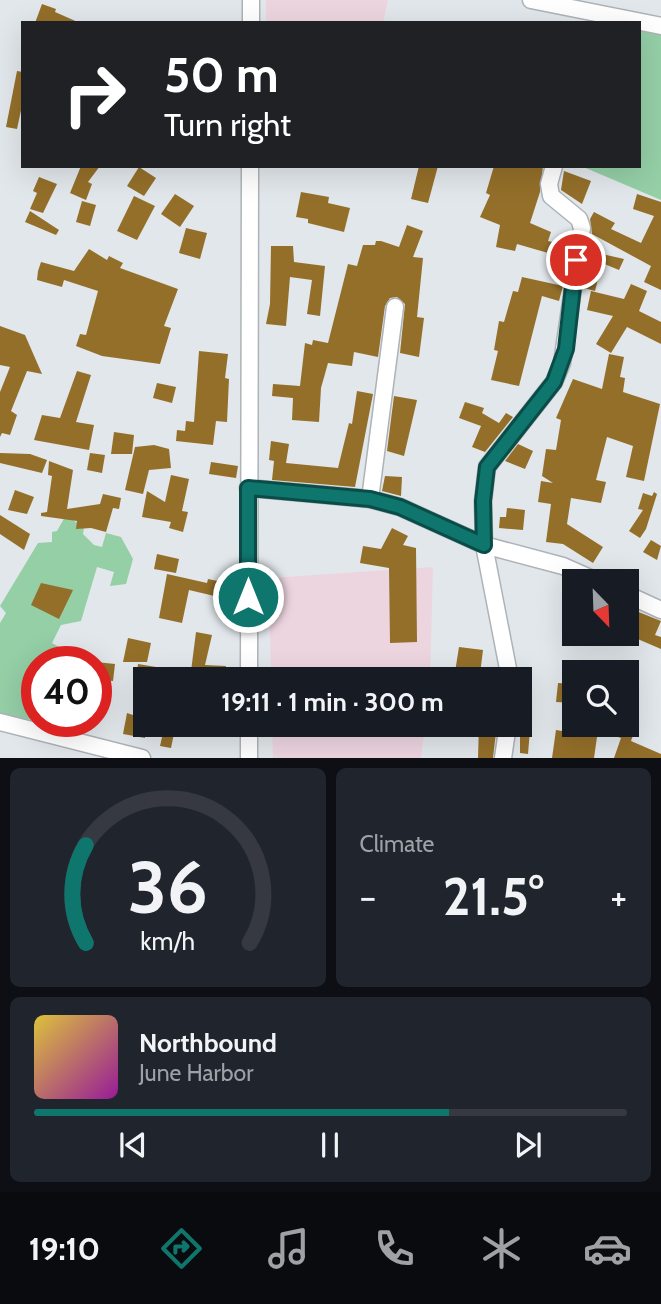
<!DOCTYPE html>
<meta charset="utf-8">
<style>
body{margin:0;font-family:Cabin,sans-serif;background:#20242c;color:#f1f3f6;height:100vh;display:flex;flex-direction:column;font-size:26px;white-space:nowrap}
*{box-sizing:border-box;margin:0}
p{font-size:23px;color:#9ea1a6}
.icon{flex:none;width:38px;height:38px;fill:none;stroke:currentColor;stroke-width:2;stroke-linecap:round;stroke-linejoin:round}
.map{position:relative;height:758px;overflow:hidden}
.sheet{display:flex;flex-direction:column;gap:10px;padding:10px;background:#0d0f14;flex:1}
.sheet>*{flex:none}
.top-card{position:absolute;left:21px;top:21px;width:620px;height:147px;border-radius:0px;box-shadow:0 7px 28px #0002;background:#202124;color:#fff;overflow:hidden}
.needle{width:46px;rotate:157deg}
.controls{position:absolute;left:562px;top:569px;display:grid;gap:14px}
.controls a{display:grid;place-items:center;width:77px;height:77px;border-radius:0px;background:#171b24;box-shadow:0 7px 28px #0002;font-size:35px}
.speed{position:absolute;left:21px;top:646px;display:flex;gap:14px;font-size:35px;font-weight:700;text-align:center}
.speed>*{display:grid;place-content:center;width:91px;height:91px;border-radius:50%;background:#171b24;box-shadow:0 7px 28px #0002;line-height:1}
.speed .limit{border:10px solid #d22;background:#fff;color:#111}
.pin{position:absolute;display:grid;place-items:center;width:60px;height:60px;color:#fff;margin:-30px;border:4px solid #fff;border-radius:50%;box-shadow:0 2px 7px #0007}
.me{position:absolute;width:77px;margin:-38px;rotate:0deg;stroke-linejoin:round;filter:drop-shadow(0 0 5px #0008)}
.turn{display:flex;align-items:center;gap:24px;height:147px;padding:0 28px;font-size:32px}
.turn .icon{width:91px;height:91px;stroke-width:2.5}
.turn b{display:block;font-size:49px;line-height:60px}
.big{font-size:52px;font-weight:700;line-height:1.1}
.sheet .tile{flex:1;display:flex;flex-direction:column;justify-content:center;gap:10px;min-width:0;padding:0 24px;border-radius:10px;background:#20242c}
.sheet .dial{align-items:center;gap:0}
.dial svg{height:182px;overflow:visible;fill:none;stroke:#363941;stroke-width:7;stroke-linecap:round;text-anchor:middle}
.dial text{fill:#f1f3f6;stroke:none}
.song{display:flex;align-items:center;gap:21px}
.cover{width:84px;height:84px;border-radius:10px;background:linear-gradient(135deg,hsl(50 70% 55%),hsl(300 70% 35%))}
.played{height:7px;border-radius:4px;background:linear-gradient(90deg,#0f766e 70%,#363941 70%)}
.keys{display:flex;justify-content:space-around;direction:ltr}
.heat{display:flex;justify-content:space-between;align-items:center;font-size:38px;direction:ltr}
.sheet .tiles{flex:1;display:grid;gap:10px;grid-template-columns:1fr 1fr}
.tile:last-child{grid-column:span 2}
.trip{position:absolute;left:133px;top:667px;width:399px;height:70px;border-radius:0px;background:#171b24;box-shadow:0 7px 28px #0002;font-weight:700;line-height:70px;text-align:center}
.dock{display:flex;height:112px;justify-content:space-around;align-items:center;background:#090b0e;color:#9ea1a6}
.dock .icon{width:49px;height:49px}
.dock .active{color:#0f766e}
.dock b{font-size:32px;color:#f1f3f6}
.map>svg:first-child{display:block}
.industrial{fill:#edd5df}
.green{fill:#94cfa6}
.building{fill:#946f2a}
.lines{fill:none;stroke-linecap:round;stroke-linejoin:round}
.minor-casing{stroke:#aeb3b7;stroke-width:19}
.minor{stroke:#fff;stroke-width:16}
.route-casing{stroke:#0a4d48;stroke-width:18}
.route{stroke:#0f766e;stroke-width:12}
</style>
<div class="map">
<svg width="661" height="758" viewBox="0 0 661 758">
<rect width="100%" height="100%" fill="#e2e7eb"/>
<g class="industrial">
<path d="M266,0h122l-5,23h-117z"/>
<path d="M433,567l-3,112h-159l-2,-101z"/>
<path d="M272,725v-1l153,1 -4,33h-148z"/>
</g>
<g class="green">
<path d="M639,24l22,5v171l-80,-34h58z"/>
<path d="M66,515l18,13 -1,6 11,11 8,2 4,-14 15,4 12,22 -7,25 -16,2 4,-14 -17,-5 -16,54 -20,4 -9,18 11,6 -7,12 -19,1v11h-3l3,48 -37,-7v-91l6,-10 -6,-7 38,-63 14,-1v-10l5,-1z"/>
</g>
<g class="building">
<path d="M42,4l14,5 -1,3 25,11h-45z"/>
<path d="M17,71l6,1v29l-6,28 -11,-2z"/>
<path d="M81,166h19l-12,16 4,2 -6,16 -16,-7z"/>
<path d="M419,166h19l-10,37 -17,-4z"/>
<path d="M494,166h49l-3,26 -10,31 21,9 -3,9 21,5 -3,16 -20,-4 2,-5 -31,-9 -2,7 -19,-4 4,-22 -20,-8 10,-22 -4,-2z"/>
<path d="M139,167l17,11 -12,18 -17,-10z"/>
<path d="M564,171l27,10 -9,23 -21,-14z"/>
<path d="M39,177l18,7 -14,29 -13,-4 7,-16 -4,-2z"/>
<path d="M301,192l28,5 -1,6 22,5 -6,24 -36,-9v-4l-12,-2z"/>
<path d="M175,194l19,12 -14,21 -19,-13z"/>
<path d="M637,194l24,8v88l-17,-8 7,-16 -59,-32 -2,-15 4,-7 21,11 -4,6 30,14 13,-27 -21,-7z"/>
<path d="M134,196l21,10 -18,34 -20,-9z"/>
<path d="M82,201l14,4 -6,21 -14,-4z"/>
<path d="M30,211l29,19 -3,5 -31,-13z"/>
<path d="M407,225l16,6 -10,26 10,1 -6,59 7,1 -5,39 -19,-4 5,-49 -8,-7 -7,1 -5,8 -7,51 -24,-5 -2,14 -24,-3 -7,25 -2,34 -27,-2 1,-22 -21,-2 1,-12 27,2 5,-43 7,2 1,-5 15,3 20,-79 9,2 6,-21h12l1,-4h5l18,6z"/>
<path d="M186,228l21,5 -7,26 -21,-6z"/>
<path d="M271,246h22l1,16 31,4 -5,50 -13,-2 5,-34 -22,-3 -4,49 -20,-2 4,-20z"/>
<path d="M89,249l18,11 2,-4 14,7 -3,5 58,21 -14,37 7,2 -11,36 -58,-8 -26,-10 4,-12 6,1 12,-44 -34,-11 -2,7 -25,-7 1,-9 3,-9 33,9z"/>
<path d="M589,251l35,8 -5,11 -17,-7 -7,28 -11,-3z"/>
<path d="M522,277l41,9 -4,15 -17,-5 -23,90 -28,-6 7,-29 -4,-1 5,-29 5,1 9,-31 5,1z"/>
<path d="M631,284l16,7 -8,20 22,11v22l-34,-17 -16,26 -15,-9 17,-28 -26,-6 4,-19 33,8z"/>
<path d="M0,326l25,9 17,39 -15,-3 -16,40 6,4 -7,20 -8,-2 -2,4v-45l10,-25 -10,-2z"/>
<path d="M199,351l29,3 -3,24 4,1 -2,43 -11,-1 -3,24 -37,-4 1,-11 8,1 1,-10 8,1z"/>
<path d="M609,354l15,3 -4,20 5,1 -2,14 37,12 -16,77 -18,-4 7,-31 -26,-9 -11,43 10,2 -5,21 -30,-5 -4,26 36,23 -10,16 -30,-19 -17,-2 5,-38 -13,-2 3,-21 12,2 -11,-7 4,-27 10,1 5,-30 -5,-2 17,-39 29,10z"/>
<path d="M77,371l14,4 -15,47 18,3 -5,25 -55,-10 8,-25 18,3z"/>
<path d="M157,383l19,4 -4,16 -19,-5z"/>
<path d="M357,391l16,3 -18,93 -83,-7 2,-19 -5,-1 2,-19 18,3 -3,19 52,5 11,-45 3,1z"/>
<path d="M394,396l23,4 -13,56 -17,-5z"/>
<path d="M465,402l19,6 -2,5 17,10 7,-10 7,4 -28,35 -13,-5 9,-21 -22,-8z"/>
<path d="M114,432l20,3 -2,19h-21z"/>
<path d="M518,444l15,7 -8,18 -20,-8z"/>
<path d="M154,445l15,4 2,19 -22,2 -6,24 -18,-4 10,-43z"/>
<path d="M0,453l30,1 17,6 -5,13 -42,-10z"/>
<path d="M90,453l15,2 -3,18 -15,-3z"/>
<path d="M49,461l24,9 -6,39 33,-5 3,-10 18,4 -2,11 -6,-1 -7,24 -15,-4 -15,1 1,-8 -36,-5v-3l6,-1 5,-36 -4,-1z"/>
<path d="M211,462l27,4 -2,12 -27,-4z"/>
<path d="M171,475l18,4 -7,32 6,1 -5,20 -14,-4 2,-6 -29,-5 5,-26 18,11z"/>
<path d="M385,476l17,1 -1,19 -19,-5z"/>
<path d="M15,490l19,7 -7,17 -19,-4z"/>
<path d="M654,492l3,2 -11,35 -6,9 -11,-7 14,-21 -5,-1 5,-16 9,3z"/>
<path d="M507,508l18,2 -2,20 -24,-2 1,-11h6z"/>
<path d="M0,515l30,19 -6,16 -24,-16z"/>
<path d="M392,528l16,8 -5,9 13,3 1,94 -27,1 -1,-75 -29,-5 3,-17 18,3z"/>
<path d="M651,540l10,6 -4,14 -14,-8z"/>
<path d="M157,554l22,5 -3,14 -22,-4z"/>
<path d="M167,574l40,9 1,-4 19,4 -4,15 -34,-8 -7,33 -23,-5z"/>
<path d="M41,583l32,7 -14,29 -28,-14z"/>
<path d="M626,607l35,14 -6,14 6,2v12l-35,-15z"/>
<path d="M196,632l16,3 -7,30 21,1 -1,13h-35z"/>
<path d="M128,638l23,5 -4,19h-24z"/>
<path d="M459,647l24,3 -3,24 -25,-2z"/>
<path d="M96,662l19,2 -2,17 -17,-2z"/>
<path d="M138,664l18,3 -2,12h-18z"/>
<path d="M558,683l16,1v19l-18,-1z"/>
<path d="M127,713l18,6v19l-22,-4z"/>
<path d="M629,715l10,3 -8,23 30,13v4h-47l7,-20 -23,-8 -4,28h-42l4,-28 6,1 1,-7h63z"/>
<path d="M520,717l11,1 -3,36 -8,-1v-17l-3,-1z"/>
<path d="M165,724h11l-5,24 -11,-2z"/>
<path d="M479,724h18l-4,34h-15z"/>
</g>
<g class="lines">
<g class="minor-casing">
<g id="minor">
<path d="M531,0l130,26"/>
<path d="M251,23v-23"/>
<path d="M554,166l-5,18 2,12 28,23 3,9 -20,135 -8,19 -67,85 -4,34 1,44 79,21 34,15"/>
<path d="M248,488l122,11 30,8 84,38 26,134"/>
<path d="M370,499l25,-192"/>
<path d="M626,594l35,16"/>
<path d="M249,679l1,-513"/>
<path d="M0,722l142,36"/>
<path d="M249,724v34"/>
<path d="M503,758l5,-34"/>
</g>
</g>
<use href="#minor" class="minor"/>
</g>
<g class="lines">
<g class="route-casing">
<path id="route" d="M248,597v-109l122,11 30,8 84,38 -1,-44 4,-34 67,-85 12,-33 10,-89"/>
</g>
<use href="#route" class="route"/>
</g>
</svg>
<div class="controls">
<a><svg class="needle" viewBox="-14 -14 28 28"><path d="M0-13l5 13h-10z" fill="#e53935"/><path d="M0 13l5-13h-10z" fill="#9ea1a6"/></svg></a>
<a><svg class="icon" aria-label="search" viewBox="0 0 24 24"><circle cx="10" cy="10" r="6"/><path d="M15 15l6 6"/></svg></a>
</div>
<div class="speed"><div class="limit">40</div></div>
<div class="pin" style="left:576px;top:260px;background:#d93025"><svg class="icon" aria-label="arrive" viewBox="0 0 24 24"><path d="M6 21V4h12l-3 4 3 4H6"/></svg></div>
<svg class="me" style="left:248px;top:597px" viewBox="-20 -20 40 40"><circle r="17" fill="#0f766e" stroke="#fff" stroke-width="3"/><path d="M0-11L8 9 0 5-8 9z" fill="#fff"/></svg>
<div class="trip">19:11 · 1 min · 300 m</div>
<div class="top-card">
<div class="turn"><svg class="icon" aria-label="right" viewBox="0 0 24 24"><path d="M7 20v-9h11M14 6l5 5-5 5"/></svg><div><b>50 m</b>Turn right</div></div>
</div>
</div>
<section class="sheet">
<div class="tiles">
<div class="tile dial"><svg viewBox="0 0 100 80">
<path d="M14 69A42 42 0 1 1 86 69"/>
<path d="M14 69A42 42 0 0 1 14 26" stroke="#0f766e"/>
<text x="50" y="56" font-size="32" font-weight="700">36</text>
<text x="50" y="72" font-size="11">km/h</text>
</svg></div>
<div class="tile"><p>Climate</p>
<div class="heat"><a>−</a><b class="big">21.5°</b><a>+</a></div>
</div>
<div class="tile">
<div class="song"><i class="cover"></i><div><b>Northbound</b><p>June Harbor</p></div></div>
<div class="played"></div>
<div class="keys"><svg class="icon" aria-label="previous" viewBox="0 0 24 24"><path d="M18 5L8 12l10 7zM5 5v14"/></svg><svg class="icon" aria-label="pause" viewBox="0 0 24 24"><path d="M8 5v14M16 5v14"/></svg><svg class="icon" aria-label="next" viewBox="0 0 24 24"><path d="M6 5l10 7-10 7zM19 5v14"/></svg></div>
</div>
</div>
</section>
<nav class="dock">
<b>19:10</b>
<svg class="icon active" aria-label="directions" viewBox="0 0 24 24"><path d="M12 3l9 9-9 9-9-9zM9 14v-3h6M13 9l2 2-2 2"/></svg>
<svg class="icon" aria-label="music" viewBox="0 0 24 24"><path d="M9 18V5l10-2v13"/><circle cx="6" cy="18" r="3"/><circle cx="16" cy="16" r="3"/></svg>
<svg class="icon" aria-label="phone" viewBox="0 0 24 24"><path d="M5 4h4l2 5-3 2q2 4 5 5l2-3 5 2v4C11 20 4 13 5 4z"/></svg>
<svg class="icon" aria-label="climate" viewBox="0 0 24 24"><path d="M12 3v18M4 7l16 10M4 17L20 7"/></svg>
<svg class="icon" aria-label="car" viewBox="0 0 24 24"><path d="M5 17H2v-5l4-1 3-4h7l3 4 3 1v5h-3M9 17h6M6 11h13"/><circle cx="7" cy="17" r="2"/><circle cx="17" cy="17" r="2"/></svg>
</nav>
